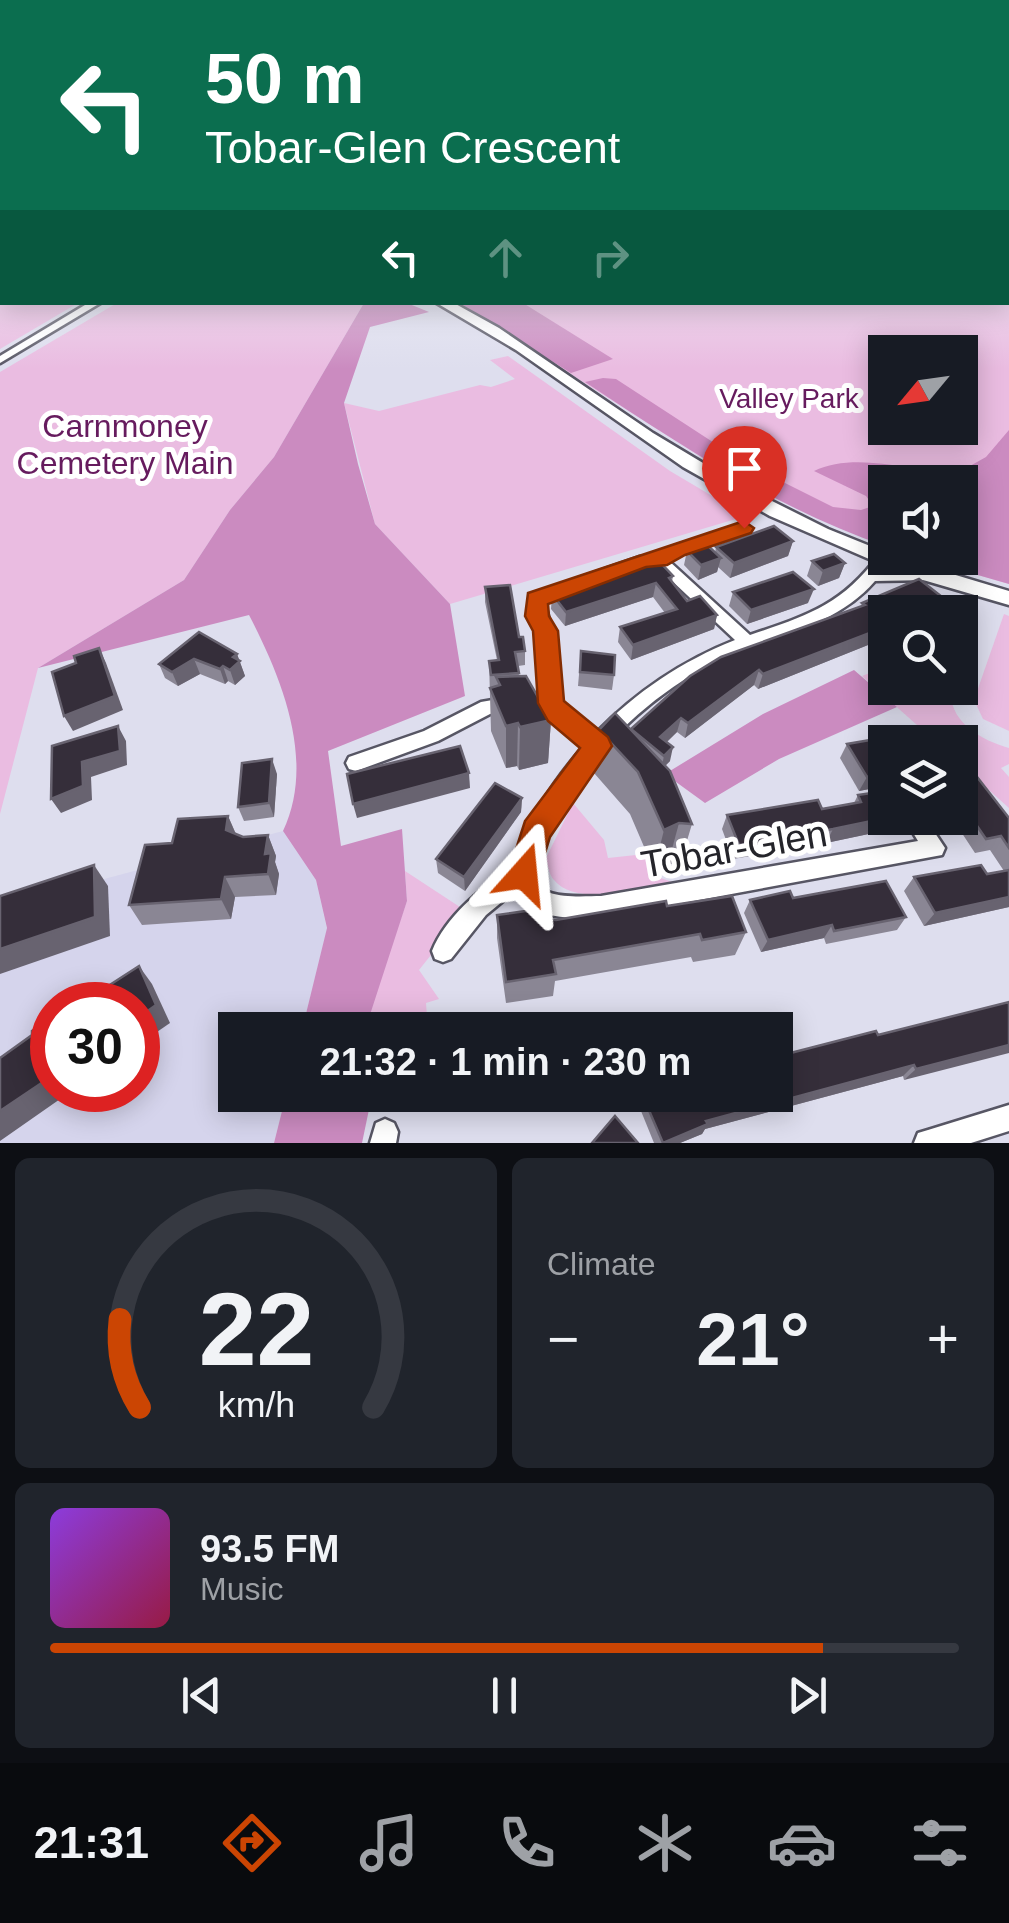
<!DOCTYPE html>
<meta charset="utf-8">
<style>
body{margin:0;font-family:Helvetica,sans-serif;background:#20242c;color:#f1f3f6;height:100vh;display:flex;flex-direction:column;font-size:38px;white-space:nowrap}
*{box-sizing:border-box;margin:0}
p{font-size:32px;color:#9ea1a6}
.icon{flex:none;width:55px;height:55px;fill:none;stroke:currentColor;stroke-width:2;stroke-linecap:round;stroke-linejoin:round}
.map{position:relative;height:1143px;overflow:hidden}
.details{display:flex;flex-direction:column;gap:15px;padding:15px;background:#0d0f14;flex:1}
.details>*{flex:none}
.guide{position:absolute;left:0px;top:0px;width:1010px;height:305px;box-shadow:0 5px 25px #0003;background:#0b6e4f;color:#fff;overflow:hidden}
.needle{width:65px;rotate:241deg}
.controls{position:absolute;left:868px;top:335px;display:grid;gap:20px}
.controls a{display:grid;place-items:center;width:110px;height:110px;border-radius:0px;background:#171b24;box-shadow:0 5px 25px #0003;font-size:50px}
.speed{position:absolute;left:30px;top:982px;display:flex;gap:20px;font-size:50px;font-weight:700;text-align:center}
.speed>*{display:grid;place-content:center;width:130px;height:130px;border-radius:50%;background:#171b24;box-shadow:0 5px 25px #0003;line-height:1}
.speed .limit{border:15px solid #d22;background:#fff;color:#111}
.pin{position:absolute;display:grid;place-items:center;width:85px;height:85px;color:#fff;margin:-102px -42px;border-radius:50% 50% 50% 0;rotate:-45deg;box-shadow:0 0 10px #0007}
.pin .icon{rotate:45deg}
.me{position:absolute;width:110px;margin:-55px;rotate:18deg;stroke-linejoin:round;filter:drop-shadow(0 0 8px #0008)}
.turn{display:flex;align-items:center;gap:35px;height:210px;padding:0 40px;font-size:45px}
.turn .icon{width:130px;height:130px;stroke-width:2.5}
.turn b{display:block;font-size:70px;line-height:85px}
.lanes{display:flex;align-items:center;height:95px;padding:0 40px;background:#0003;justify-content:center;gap:50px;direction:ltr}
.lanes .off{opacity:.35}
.big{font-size:75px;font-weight:700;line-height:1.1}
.details .tile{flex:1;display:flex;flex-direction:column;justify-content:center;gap:15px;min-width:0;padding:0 35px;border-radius:15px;background:#20242c}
.details .dial{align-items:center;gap:0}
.dial svg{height:260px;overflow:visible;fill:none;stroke:#363941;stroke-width:7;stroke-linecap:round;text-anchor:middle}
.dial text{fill:#f1f3f6;stroke:none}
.song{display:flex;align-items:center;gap:30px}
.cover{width:120px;height:120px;border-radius:15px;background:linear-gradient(135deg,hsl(270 70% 55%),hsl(340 70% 35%))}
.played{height:10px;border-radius:5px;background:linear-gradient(90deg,#cb4503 85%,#363941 85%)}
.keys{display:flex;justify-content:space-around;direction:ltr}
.heat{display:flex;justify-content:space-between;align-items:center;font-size:55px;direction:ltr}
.details .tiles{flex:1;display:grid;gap:15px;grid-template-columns:1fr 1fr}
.tile:last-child{grid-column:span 2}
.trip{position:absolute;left:218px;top:1012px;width:575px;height:100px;border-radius:0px;background:#171b24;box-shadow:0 5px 25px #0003;font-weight:700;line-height:100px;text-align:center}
.dock{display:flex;height:160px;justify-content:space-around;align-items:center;background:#090b0e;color:#9ea1a6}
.dock .icon{width:70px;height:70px}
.dock .active{color:#cb4503}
.dock b{font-size:45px;color:#f1f3f6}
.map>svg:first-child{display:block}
.built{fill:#d5d4ec;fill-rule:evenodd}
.green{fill:#eabce1;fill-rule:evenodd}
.forest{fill:#cb8bc0}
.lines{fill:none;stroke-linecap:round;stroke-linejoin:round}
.minor-casing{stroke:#575664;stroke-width:5}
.major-casing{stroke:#575664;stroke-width:5}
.minor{fill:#fff;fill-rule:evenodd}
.major{fill:#fff;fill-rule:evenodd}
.wall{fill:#8a8694}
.shaded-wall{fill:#686370}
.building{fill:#352e3a;stroke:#686370;stroke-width:2.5}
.route{fill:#cb4503;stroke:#842d02;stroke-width:2.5}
.labels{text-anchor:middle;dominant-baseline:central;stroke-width:10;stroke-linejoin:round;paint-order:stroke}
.far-park-label{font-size:28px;fill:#661b5e;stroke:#fff}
.park-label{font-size:32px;fill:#661b5e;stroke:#fff}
.near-street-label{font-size:38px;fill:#24242a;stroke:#fff}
</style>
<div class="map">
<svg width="1009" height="1143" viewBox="0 0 1009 1143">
<rect width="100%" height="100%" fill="#dedeee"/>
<path class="built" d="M283,831l33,49 11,49 -25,101h-67v65h51l-12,48h-274v-236zM52,1005h86v85h-86z"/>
<g class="green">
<path d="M1009,209v375l-90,-26h41v-76h-75v64l-15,-6 -158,-76 -253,-161 549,-1zM885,352h75v76h-75z"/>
<path d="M0,232l2,70 76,1 -78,46z"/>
<path d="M117,303h247l-90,154 -44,53 -46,70 -146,88 -38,146v-442z"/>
<path d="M508,356l162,115 76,45 -296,88 -75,-80 -31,-121 35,8 101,-26 11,2 24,-8 -25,-19z"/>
<path d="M1004,614l5,2v115l-26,-12 -9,-19z"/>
<path d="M885,667v21h67c-6,32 29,52 57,60v16l-8,4 8,9v31l-49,-44v-22h-24l-74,-66z"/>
<path d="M573,803l31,37 4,18 37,-4 7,21 26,9c-31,4 -102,24 -124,-4 -5,-5 -6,-15 -8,-22z"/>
<path d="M405,871l61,40 -47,59 20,29 -13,4 2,27h-63l-1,-6 43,-123z"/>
</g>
<g class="forest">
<path d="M364,303h43l22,9 -59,15 -26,76 14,61 17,60 75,80 15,92 -137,55 13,95 61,-17 5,72 -42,129h-63l25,-102 -11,-48 -33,-49c33,-70 -1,-152 -34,-216l-211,53 146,-88 46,-70 44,-53z"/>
<path d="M459,303h64l90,56 -42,14z"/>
<path d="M603,378l13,1 129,84 88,44 28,3 12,-4 -7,-10 -52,-25c39,-19 96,-2 138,5l34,-19 23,-27v154l-90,-26h41v-76h-75v64c-109,-38 -205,-101 -300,-164z"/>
<path d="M854,670l43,37 -118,52 -74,44 -40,-29 98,-60z"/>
<path d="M286,1095h86l-10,48h-88z"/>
</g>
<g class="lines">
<g class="minor-casing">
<g id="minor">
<path d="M90,302h12l-102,61v-7z"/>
<path d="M743,524l7,4 -2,3 -66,22 -13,8 81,74c56,-19 92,-30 128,-79l7,-1v3l5,1 -8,12 47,-1 8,5 -8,5 -54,1c-38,44 -97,54 -148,76 -79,33 -172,125 -191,210 -8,35 43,29 65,29l317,-55 -14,-23h21l20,30 -3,7 -341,63c-32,-1 -67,5 -82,-30l-33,27 -35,44 -8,3 -8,-3 -3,-8c14,-35 51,-66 83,-83 12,-48 38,-87 70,-123 -56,-45 -37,-50 -48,-112 -2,-13 -10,-24 -7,-38l109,-38 17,-2 16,-8zM645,565h10l80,75c-53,21 -99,52 -139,93l-24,-21 -11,-12 -8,-67 -9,-31z"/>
<path d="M510,697l6,2 3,5 -3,5 -26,5 -52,27 -82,30 -7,-2 -3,-6 3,-6 75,-26 57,-29z"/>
<path d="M1009,1105v26l-38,12h-57l4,-10 10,-3z"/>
<path d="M385,1119l9,4 4,9 -2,11h-26l6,-20z"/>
</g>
</g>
<g class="major-casing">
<path id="major" d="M435,302h17l47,26 154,105 85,51 90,45 57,23v6h14l110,33v14l-103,-30 -136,-59 -87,-49 -167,-117z"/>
</g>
<use href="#minor" class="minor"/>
<use href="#major" class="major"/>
</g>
<g class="wall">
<path d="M793,541l-5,15 -58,22 -12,-11 -1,5 -19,8 -14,-15 3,-14 28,2 1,-6z"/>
<path d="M812,561l33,2 -6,15 -21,8 -11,-10z"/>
<path d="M673,576l-1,6 15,19 30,14 -3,14 -83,31 -13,-18 2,-15 45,-14 -12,-16 -88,29 -14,-17 1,-15z"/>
<path d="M485,587l34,50 6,14v14l-7,1 1,10 32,44 -3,43 -29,7 -2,-4 -11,2 -15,-37 -2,-70 8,-1 -12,-58z"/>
<path d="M733,592l75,11 -61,21 -18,-18z"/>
<path d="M942,597l-10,15h-47v21l-14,7 -3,5 -110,44 -4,-4 -69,53 -8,-6 -10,10 3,19 -5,5 27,58 -12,40h-12l-14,6 -24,-56 -36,-41 5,-43 32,-1 230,-123 1,-3z"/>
<path d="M581,651l33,24 -2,15 -34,-4z"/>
<path d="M237,654l8,22 -10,9 -7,-4 -3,3 -25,-10 -22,12 -13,-8 -6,-14z"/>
<path d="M847,744l38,42 -26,5 -19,-33z"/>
<path d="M277,774l-3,43 -30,4 -6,-14z"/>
<path d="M960,775l49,43v89l-85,19 -20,-35 10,-14 73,-3 17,-3 -14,-21 -15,3 -23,-35h8z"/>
<path d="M858,795l28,23 -8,14 -52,11 -93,16 -11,-30 5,-14 95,-6 32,-6z"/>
<path d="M522,798l-1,14 -56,79 -27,-18 -2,-14z"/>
<path d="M228,816l8,18 7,3 25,-2 8,21 -1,6 4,12 -3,21 -41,2 -4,22 -89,6 -13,-20z"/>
<path d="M793,898l113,19 -9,13 -71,14 -2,-6 -63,14 -17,-39 6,-13z"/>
<path d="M667,906l79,26 -11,23 -42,7 -2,-5 -136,24 -2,15 -47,7 -9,-65v-23l59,5z"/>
<path d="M1009,1002l-105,78 -1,-4 -198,53 -3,5 -22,9h-26l-13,-32 4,-10 233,-66z"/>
</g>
<g class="shaded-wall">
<path d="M793,541l-5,15 -58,22 4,-15z"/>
<path d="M721,558l-4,14 -19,8 3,-15z"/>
<path d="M845,563l-6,15 -21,8 5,-15z"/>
<path d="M656,583l-3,14 -88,29 1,-14z"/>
<path d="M814,589l-6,14 -61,21 4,-14z"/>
<path d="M942,597l-10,15h-26z"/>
<path d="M717,615l-3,14 -83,31 2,-15z"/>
<path d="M885,622v11l-14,7 -3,5 -110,44 5,-15z"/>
<path d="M99,648l7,15 17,47 -50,21 -9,-15z"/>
<path d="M237,654l8,22 -10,9 -5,-15 3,-13z"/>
<path d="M194,659l6,15 -22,12 -6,-14z"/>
<path d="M223,666l5,15 -3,3 -5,-15z"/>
<path d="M759,670l-5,15 -69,53 3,-15z"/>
<path d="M681,718l-4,14 -20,19 3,-14z"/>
<path d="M551,720l-3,43 -29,7 1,-43z"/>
<path d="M518,723l-1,43 -11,2v-42z"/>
<path d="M118,726l8,15 1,24 -36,12 1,23 -31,13 -10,-14 31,-37z"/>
<path d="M673,747l-3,14 -9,9 3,-14z"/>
<path d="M272,759l5,15 -3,43 -5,-14z"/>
<path d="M469,773l1,15 -113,30 -4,-14z"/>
<path d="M885,774v12l-26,5 8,-14z"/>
<path d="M522,798l-1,14 -56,79 -1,-14z"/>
<path d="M228,816l9,21 -11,-7z"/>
<path d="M886,818l-8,14 -52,11 7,-14z"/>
<path d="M679,823l-11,41 -14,6 10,-40z"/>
<path d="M268,835l8,21 -1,6 4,12 -3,21 -8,-21 -3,-20z"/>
<path d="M94,865l14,21 2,50 -110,38v-25z"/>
<path d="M225,877l10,20 -4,22 -10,-20z"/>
<path d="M1009,897v10l-85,19 11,-13z"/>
<path d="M832,925l-8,13 -63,14 7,-12z"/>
<path d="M139,966l13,18 18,39 -32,22z"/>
<path d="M1009,1045v8l-105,27 12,-11z"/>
<path d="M914,1065l-11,11 -198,53 -3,5 -22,9h-17l43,-22z"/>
<path d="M52,1076v14h21l-73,51v-30z"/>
</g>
<g class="building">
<path d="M774,526l19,15 -59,22 -18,-16z"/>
<path d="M706,544l15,14 -20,7 -14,-14z"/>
<path d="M834,554l11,9 -22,8 -11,-10z"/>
<path d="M656,558l17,18 -4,2 18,23 13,-5 17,19 -84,30 -13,-18 57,-18 -21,-26 -90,29 -14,-18z"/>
<path d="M793,572l21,17 -63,21 -18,-18z"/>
<path d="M919,579l23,18 -36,15h-21v10l-14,6 4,3 -112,43 -4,-4 -71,53 -7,-5 -21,19 13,10 -9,9 -33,-27 59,-53 31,-19 144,-52 -3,-2z"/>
<path d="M510,585l9,52h4l2,14 -10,1 4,21 -28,2 -2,-14 10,-1 -14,-73z"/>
<path d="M199,632l38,22 -4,3 7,4 -10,9 -7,-4 -3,3 -26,-10 -22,13 -13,-8z"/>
<path d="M99,648l16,48 -51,20 -12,-44 24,-9 -2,-7z"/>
<path d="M581,651l34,4 -1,20 -34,-3z"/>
<path d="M526,676l25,44 -31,7 -2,-4 -12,3 -16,-38 10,-3 -4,-8z"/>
<path d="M615,713l55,58 22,53 -13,-1 -15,7 -26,-58 -39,-42z"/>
<path d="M118,726l2,25 -38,11 1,24 -32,13 1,-53z"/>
<path d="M905,734l6,8h-26v32l-18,3 -20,-33z"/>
<path d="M460,746l9,27 -116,31 -6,-30z"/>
<path d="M272,759l-3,44 -31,4 4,-44z"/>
<path d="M974,773l35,45v30l-8,-12 -15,3 -26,-38v-26z"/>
<path d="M495,783l27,15 -58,79 -28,-18z"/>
<path d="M871,793l15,25 -53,11 -94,16 -12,-30 91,-15 4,9 39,-7 -3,-7z"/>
<path d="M228,816l-2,14 17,7 25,-2 -3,19 6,-1 -3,21 -43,3 -4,22 -92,6 16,-60 27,-2 6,-24z"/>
<path d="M94,865l1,52 -95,32v-53z"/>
<path d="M981,865l6,9 22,-4v27l-74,16 -21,-36z"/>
<path d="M886,881l20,36 -72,14 -2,-6 -64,15 -18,-40 40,-9 3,7z"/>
<path d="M732,896l14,36 -44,8 -2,-6 -147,26 3,14 -50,8 -9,-67 43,-6 2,10 14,1 110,-19 1,5z"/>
<path d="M139,966l17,39 -18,13v-13h-66l15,-10 1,4z"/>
<path d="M1009,1002v43l-93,24 -2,-4 -208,56 2,3 -45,19 -18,-42 15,-6h115v-38l101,-26 2,4z"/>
<path d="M52,1018v58l-52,35v-53l32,-23v-4z"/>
<path d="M615,1116l23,27h-46z"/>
</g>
<linearGradient id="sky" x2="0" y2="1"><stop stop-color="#73b0e4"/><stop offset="0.57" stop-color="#f0f0f7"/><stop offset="1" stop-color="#f0f0f7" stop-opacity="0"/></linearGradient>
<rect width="1009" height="369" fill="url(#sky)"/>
<path class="route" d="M744,521l10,7 -3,5 -66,22 -18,10 -21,2 -98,37 1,12 9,15 6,70 44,36 4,9 -62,91 -15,48 -11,5 -12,-5 -4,-11 17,-53 55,-73 -32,-27 -10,-18 -5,-72 -8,-15 3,-23z"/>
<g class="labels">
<g class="far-park-label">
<text x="789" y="398">Valley Park</text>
</g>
<g class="park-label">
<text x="125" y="426">Carnmoney<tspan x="125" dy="37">Cemetery Main</tspan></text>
</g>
<g class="near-street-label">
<text transform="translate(734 849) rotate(-10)">Tobar-Glen</text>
</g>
</g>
</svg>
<div class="controls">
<a><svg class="needle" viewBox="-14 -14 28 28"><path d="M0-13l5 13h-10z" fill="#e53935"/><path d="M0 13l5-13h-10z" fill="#9ea1a6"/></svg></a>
<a><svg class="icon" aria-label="sound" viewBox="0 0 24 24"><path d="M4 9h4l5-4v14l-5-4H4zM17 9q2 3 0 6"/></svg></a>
<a><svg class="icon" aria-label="search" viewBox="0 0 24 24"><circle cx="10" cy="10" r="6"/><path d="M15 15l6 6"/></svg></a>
<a><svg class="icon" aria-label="layers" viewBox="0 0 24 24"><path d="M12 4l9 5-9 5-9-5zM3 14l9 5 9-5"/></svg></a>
</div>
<div class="speed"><div class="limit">30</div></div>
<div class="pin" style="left:744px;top:528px;background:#d93025"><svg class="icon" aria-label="arrive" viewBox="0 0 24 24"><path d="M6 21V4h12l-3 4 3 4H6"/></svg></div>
<svg class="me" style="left:524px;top:874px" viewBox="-20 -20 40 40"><path d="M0-17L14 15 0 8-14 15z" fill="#cb4503" stroke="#fff" stroke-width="4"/></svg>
<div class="trip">21:32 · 1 min · 230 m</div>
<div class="guide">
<div class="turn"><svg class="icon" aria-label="left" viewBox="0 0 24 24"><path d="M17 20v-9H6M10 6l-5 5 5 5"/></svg><div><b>50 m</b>Tobar-Glen Crescent</div></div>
<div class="lanes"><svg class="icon" aria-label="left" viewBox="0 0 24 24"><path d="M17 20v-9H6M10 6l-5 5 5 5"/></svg><svg class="icon off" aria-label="ahead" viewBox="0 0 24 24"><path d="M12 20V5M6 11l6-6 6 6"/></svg><svg class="icon off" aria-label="right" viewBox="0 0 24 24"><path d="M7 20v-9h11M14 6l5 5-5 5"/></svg></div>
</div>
</div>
<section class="details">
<div class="tiles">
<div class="tile dial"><svg viewBox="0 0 100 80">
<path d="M14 69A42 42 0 1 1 86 69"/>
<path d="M14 69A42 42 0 0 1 8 42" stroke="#cb4503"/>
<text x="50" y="56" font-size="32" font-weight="700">22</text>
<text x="50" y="72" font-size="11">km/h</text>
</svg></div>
<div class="tile"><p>Climate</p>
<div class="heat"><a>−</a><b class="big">21°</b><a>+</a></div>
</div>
<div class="tile">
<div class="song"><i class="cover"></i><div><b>93.5 FM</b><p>Music</p></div></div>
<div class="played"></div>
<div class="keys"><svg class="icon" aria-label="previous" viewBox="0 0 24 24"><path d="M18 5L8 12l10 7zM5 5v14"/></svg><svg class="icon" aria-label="pause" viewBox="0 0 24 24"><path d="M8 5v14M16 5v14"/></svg><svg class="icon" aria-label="next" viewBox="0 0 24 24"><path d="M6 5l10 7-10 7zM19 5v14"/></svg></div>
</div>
</div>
</section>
<nav class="dock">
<b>21:31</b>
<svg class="icon active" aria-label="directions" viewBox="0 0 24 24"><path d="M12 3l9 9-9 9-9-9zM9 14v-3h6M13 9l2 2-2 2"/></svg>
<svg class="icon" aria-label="music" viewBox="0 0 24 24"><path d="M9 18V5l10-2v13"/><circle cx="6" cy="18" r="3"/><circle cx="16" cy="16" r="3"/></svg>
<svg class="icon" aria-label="phone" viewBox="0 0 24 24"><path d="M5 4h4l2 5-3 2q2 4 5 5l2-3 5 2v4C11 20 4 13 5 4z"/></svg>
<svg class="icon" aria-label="climate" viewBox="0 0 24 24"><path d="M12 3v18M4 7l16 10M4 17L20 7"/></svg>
<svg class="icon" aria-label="car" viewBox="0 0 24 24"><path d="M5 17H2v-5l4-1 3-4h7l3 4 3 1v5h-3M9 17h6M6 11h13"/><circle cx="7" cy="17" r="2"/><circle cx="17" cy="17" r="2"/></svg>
<svg class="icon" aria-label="filters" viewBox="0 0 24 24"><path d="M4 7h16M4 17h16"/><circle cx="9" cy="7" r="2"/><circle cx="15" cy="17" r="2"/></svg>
</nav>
